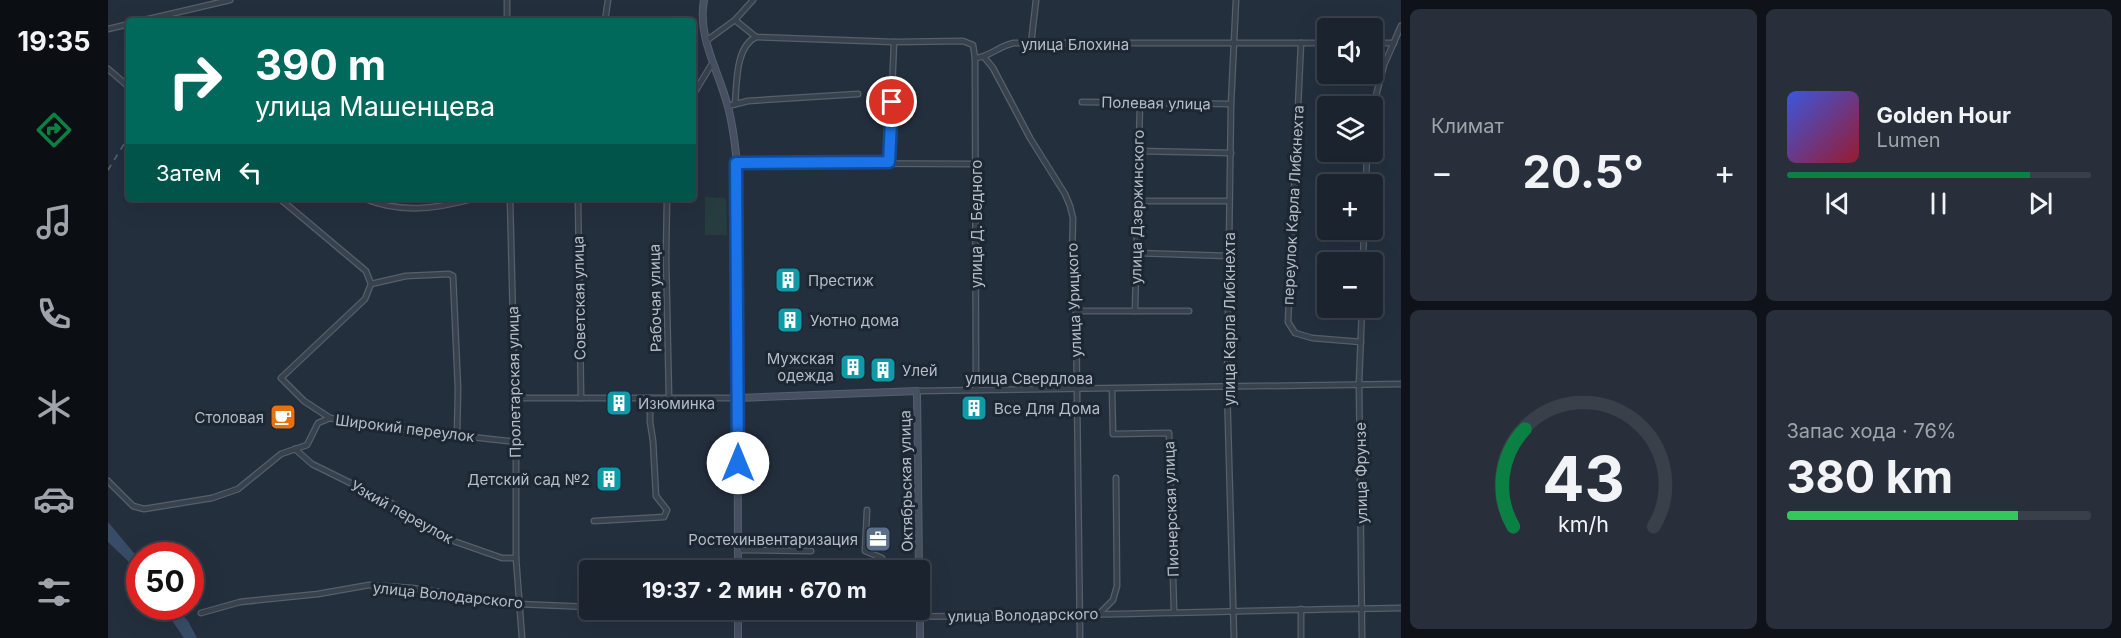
<!DOCTYPE html>
<html lang="ru">
<meta charset="utf-8">
<style>
body{margin:0;font-family:Inter,sans-serif;background:#282f3a;color:#f1f3f6;height:100vh;display:flex;flex-direction:column;font-size:22px;white-space:nowrap}
*{box-sizing:border-box;margin:0}
p{font-size:20px;color:#a0a4aa}
.icon{flex:none;width:33px;height:33px;fill:none;stroke:currentColor;stroke-width:2;stroke-linecap:round;stroke-linejoin:round}
.map{position:relative;flex:1;overflow:hidden}
.panel{display:flex;flex-direction:column;gap:9px;padding:9px;background:#0f1319;width:720px}
.panel>*{flex:none}
.hud{position:absolute;left:18px;top:18px;width:570px;height:183px;border-radius:6px;box-shadow:0 6px 24px #0002,0 0 0 2px #39404a;background:#00695c;color:#fff;overflow:hidden}
.tools{position:absolute;left:1209px;top:18px;display:grid;gap:12px}
.tools a{display:grid;place-items:center;width:66px;height:66px;border-radius:6px;background:#1b232e;box-shadow:0 6px 24px #0002,0 0 0 2px #39404a;font-size:30px}
.speed{position:absolute;left:18px;top:542px;display:flex;gap:12px;font-size:30px;font-weight:700;text-align:center}
.speed>*{display:grid;place-content:center;width:78px;height:78px;border-radius:50%;background:#1b232e;box-shadow:0 6px 24px #0002,0 0 0 2px #39404a;line-height:1}
.speed .limit{border:9px solid #d22;background:#fff;color:#111}
.pin{position:absolute;display:grid;place-items:center;width:51px;height:51px;color:#fff;margin:-26px;border:3px solid #fff;border-radius:50%;box-shadow:0 2px 6px #0007}
.me{position:absolute;width:66px;margin:-33px;rotate:0deg;stroke-linejoin:round;filter:drop-shadow(0 0 4px #0008)}
.turn{display:flex;align-items:center;gap:21px;height:126px;padding:0 30px;font-size:27px}
.turn .icon{width:78px;height:78px;stroke-width:2.5}
.turn b{display:block;font-size:42px;line-height:51px}
.then{display:flex;align-items:center;height:57px;padding:0 30px;background:#0003;gap:12px;font-size:22px}
.big{font-size:45px;font-weight:700;line-height:1.1}
.panel .tile{flex:1;display:flex;flex-direction:column;justify-content:center;gap:9px;min-width:0;padding:0 21px;border-radius:9px;background:#282f3a}
.panel .dial{align-items:center;gap:0}
.dial svg{height:156px;overflow:visible;fill:none;stroke:#39404a;stroke-width:7;stroke-linecap:round;text-anchor:middle}
.dial text{fill:#f1f3f6;stroke:none}
.song{display:flex;align-items:center;gap:18px}
.cover{width:72px;height:72px;border-radius:9px;background:linear-gradient(135deg,hsl(230 70% 55%),hsl(350 70% 35%))}
.played{height:6px;border-radius:3px;background:linear-gradient(90deg,#0b8043 80%,#39404a 80%)}
.keys{display:flex;justify-content:space-around;direction:ltr}
.heat{display:flex;justify-content:space-between;align-items:center;font-size:33px;direction:ltr}
.charge{height:9px;border-radius:4px;background:linear-gradient(90deg,#34c759 76%,#39404a 0)}
.panel .tiles{flex:1;display:grid;gap:9px;grid-template-columns:repeat(2,1fr)}
.trip{position:absolute;left:471px;top:560px;width:351px;height:60px;border-radius:6px;background:#1b232e;box-shadow:0 6px 24px #0002,0 0 0 2px #39404a;font-weight:700;line-height:60px;text-align:center}
main{display:flex;flex:1;min-height:0}
.tab-bar{display:flex;flex-direction:column;width:108px;justify-content:space-around;align-items:center;background:#0b0e12;color:#a0a4aa}
.tab-bar .icon{width:42px;height:42px}
.tab-bar .selected{color:#0b8043}
.tab-bar b{font-size:27px;color:#f1f3f6}
.map>svg:first-child{display:block}
.green{fill:#263c3f}
.water{fill:#394c67}
.lines{fill:none;stroke-linecap:round;stroke-linejoin:round}
.street-casing{stroke:#565f6c;stroke-width:7}
.secondary-casing{stroke:#565f6c;stroke-width:8}
.street{stroke:#38414e;stroke-width:4.5}
.secondary{stroke:#465061;stroke-width:6}
.rail{stroke:#5a6575;stroke-width:1.5;stroke-dasharray:6 6;stroke-linecap:butt}
.route-casing{stroke:#114b97;stroke-width:15}
.route{stroke:#1a73e8;stroke-width:10}
.labels{text-anchor:middle;dominant-baseline:central;stroke-width:6;stroke-linejoin:round;paint-order:stroke}
.street-label{font-size:15px;fill:#b4bcc9;stroke:#1d2633}
.poi-label{font-size:15px;fill:#b4bcc9;stroke:#1d2633;text-anchor:start}
</style>
<main>
<nav class="tab-bar">
<b>19:35</b>
<svg class="icon selected" aria-label="directions" viewBox="0 0 24 24"><path d="M12 3l9 9-9 9-9-9zM9 14v-3h6M13 9l2 2-2 2"/></svg>
<svg class="icon" aria-label="music" viewBox="0 0 24 24"><path d="M9 18V5l10-2v13"/><circle cx="6" cy="18" r="3"/><circle cx="16" cy="16" r="3"/></svg>
<svg class="icon" aria-label="phone" viewBox="0 0 24 24"><path d="M5 4h4l2 5-3 2q2 4 5 5l2-3 5 2v4C11 20 4 13 5 4z"/></svg>
<svg class="icon" aria-label="climate" viewBox="0 0 24 24"><path d="M12 3v18M4 7l16 10M4 17L20 7"/></svg>
<svg class="icon" aria-label="car" viewBox="0 0 24 24"><path d="M5 17H2v-5l4-1 3-4h7l3 4 3 1v5h-3M9 17h6M6 11h13"/><circle cx="7" cy="17" r="2"/><circle cx="17" cy="17" r="2"/></svg>
<svg class="icon" aria-label="filters" viewBox="0 0 24 24"><path d="M4 7h16M4 17h16"/><circle cx="9" cy="7" r="2"/><circle cx="15" cy="17" r="2"/></svg>
</nav>
<div class="map">
<svg width="1293" height="638" viewBox="0 0 1293 638">
<rect width="100%" height="100%" fill="#242f3e"/>
<path class="green" d="M597,197l21,1 1,37h-22z"/>
<g class="water">
<path d="M0,522l31,37v19l-10,-16 -21,-20z"/>
<path d="M54,606h11l15,15 9,17h-13z"/>
</g>
<g class="lines">
<g class="street-casing">
<g id="street">
<path d="M399,0v21"/>
<path d="M627,20l21,17 138,5 69,-1 10,4 2,13 1,332"/>
<path d="M32,21l90,-21"/>
<path d="M497,21l3,-21"/>
<path d="M0,29l21,-5"/>
<path d="M598,41l29,-21 18,-20"/>
<path d="M1193,43l-13,279 7,11 17,5 49,4"/>
<path d="M1264,43h22"/>
<path d="M923,44l5,-44"/>
<path d="M876,57l9,11 37,70 35,56 5,12 3,12 -1,40 4,53 4,327"/>
<path d="M867,58c15,-1 23,-12 39,-15h314"/>
<path d="M0,69l21,18"/>
<path d="M585,95l20,-33"/>
<path d="M974,102l149,2"/>
<path d="M627,104c2,-20 0,-57 21,-67"/>
<path d="M620,106l20,-5 110,-7"/>
<path d="M1264,111l12,-46 17,-39"/>
<path d="M1030,151l93,2"/>
<path d="M781,162l5,-120"/>
<path d="M629,163l239,1"/>
<path d="M1258,184l1,-32"/>
<path d="M171,198l87,73 5,13 -6,15 -84,79 23,23 26,17"/>
<path d="M255,198c38,16 73,11 113,0"/>
<path d="M402,198l6,244v116l6,80"/>
<path d="M470,198l3,200"/>
<path d="M559,198l-1,59 3,141"/>
<path d="M1029,201h92"/>
<path d="M1028,253l93,3"/>
<path d="M1255,262l1,-32"/>
<path d="M263,284l35,-8 43,-2 4,2 5,113 -1,46"/>
<path d="M1254,308l-3,75 3,255"/>
<path d="M968,311h113"/>
<path d="M1027,311l5,-209"/>
<path d="M1004,389l1,45 56,-1 5,178"/>
<path d="M809,391l484,-7"/>
<path d="M405,398h225"/>
<path d="M187,449l17,15 79,39 51,34 60,21h14"/>
<path d="M0,481l25,25 11,3 68,-11 26,-9 43,-35 26,-9 11,-22 12,-5 42,8 144,16"/>
<path d="M759,510l-2,41 17,7 3,8 6,4"/>
<path d="M486,521l70,-4 3,-7 -11,-14 -3,-55 -3,-19v-24"/>
<path d="M630,550l73,1"/>
<path d="M536,609c112,4 224,9 335,7 141,-1 281,-6 422,-8"/>
<path d="M1193,609v29"/>
<path d="M93,613l39,-11 78,-8 51,-9 43,3 106,16 72,3"/>
<path d="M992,613l13,-13 4,-14 -1,-108"/>
<path d="M1126,638l-7,-251 4,-283 5,-104"/>
</g>
</g>
<g class="secondary-casing">
<g id="secondary">
<path d="M596,0c-7,38 15,71 24,107 5,18 7,37 9,56l1,407"/>
<path d="M630,398l179,-7 2,179"/>
<path d="M812,581v57"/>
<path d="M630,638v-29"/>
</g>
</g>
<use href="#street" class="street"/>
<use href="#secondary" class="secondary"/>
<path class="rail" d="M0,170l16,-26"/>
</g>
<g class="lines">
<g class="route-casing">
<path id="route" d="M630,463l-2,-300 153,-1 3,-60"/>
</g>
<use href="#route" class="route"/>
</g>
<defs>
<g id="building-square" transform="scale(1.35)"><rect x="-9" y="-9" width="18" height="18" rx="4" fill="#0f9aa8" stroke="#1d2633"/><path d="M-4-6H4V6H1V3H-1V6H-4ZM-2.5-4.3h1.7v1.8h-1.7ZM.8-4.3h1.7v1.8H.8ZM-2.5-1h1.7V.8h-1.7ZM.8-1h1.7V.8H.8Z" fill="#fff"/></g>
<g id="cafe-square" transform="scale(1.35)"><rect x="-9" y="-9" width="18" height="18" rx="4" fill="#e8710a" stroke="#1d2633"/><path d="M-5.5-4.5H6V0H3Q3 3.5 0 3.5H-2.5Q-5.5 3.5-5.5 0ZM3-3.2v2h1.7v-2ZM-6 4.5H4V6H-6Z" fill="#fff"/></g>
<g id="office-square" transform="scale(1.35)"><rect x="-9" y="-9" width="18" height="18" rx="4" fill="#5c6f8a" stroke="#1d2633"/><path d="M-6-3h4V-5.5h4V-3h4V5H-6ZM-1-4.5V-3h2v-1.5ZM-6 0V1H6V0Z" fill="#fff"/></g>
</defs>
<g fill-rule="evenodd">
<use href="#building-square" x="680" y="280"/>
<use href="#building-square" x="682" y="320"/>
<use href="#building-square" x="745" y="367"/>
<use href="#building-square" x="775" y="370"/>
<use href="#building-square" x="511" y="403"/>
<use href="#building-square" x="866" y="408"/>
<use href="#cafe-square" x="175" y="417"/>
<use href="#building-square" x="501" y="479"/>
<use href="#office-square" x="770" y="539"/>
</g>
<g class="labels">
<g class="street-label">
<text x="967" y="44">улица Блохина</text>
<text transform="translate(1048 103) rotate(1)">Полевая улица</text>
<text transform="translate(1185 205) rotate(-87)">переулок Карла Либкнехта</text>
<text transform="translate(1029 207) rotate(-89)">улица Дзержинского</text>
<text transform="translate(868 224) rotate(-90)">улица Д. Бедного</text>
<text transform="translate(471 298) rotate(-91)">Советская улица</text>
<text transform="translate(547 298) rotate(-91)">Рабочая улица</text>
<text transform="translate(966 300) rotate(-92)">улица Урицкого</text>
<text transform="translate(1121 319) rotate(-90)">улица Карла Либкнехта</text>
<text x="921" y="378">улица Свердлова</text>
<text transform="translate(406 382) rotate(-91)">Пролетарская улица</text>
<text transform="translate(297 428) rotate(7)">Широкий переулок</text>
<text transform="translate(1253 473) rotate(-91)">улица Фрунзе</text>
<text transform="translate(798 481) rotate(-91)">Октябрьская улица</text>
<text transform="translate(1063 509) rotate(-92)">Пионерская улица</text>
<text transform="translate(294 512) rotate(29)">Узкий переулок</text>
<text transform="translate(340 595) rotate(6)">улица Володарского</text>
<text transform="translate(915 615) rotate(-1)">улица Володарского</text>
</g>
<g class="poi-label">
<text x="700" y="280">Престиж</text>
<text x="702" y="320">Уютно дома</text>
<text x="726" y="358" text-anchor="end">Мужская<tspan x="726" dy="17">одежда</tspan></text>
<text x="794" y="370">Улей</text>
<text x="530" y="403">Изюминка</text>
<text x="886" y="408">Все Для Дома</text>
<text x="156" y="417" text-anchor="end">Столовая</text>
<text x="482" y="479" text-anchor="end">Детский сад №2</text>
<text x="750" y="539" text-anchor="end">Ростехинвентаризация</text>
</g>
</g>
</svg>
<div class="tools">
<a><svg class="icon" aria-label="sound" viewBox="0 0 24 24"><path d="M4 9h4l5-4v14l-5-4H4zM17 9q2 3 0 6"/></svg></a>
<a><svg class="icon" aria-label="layers" viewBox="0 0 24 24"><path d="M12 4l9 5-9 5-9-5zM3 14l9 5 9-5"/></svg></a>
<a>+</a>
<a>−</a>
</div>
<div class="speed"><div class="limit">50</div></div>
<div class="pin" style="left:784px;top:102px;background:#d93025"><svg class="icon" aria-label="arrive" viewBox="0 0 24 24"><path d="M6 21V4h12l-3 4 3 4H6"/></svg></div>
<svg class="me" style="left:630px;top:463px" viewBox="-20 -20 40 40"><circle r="19" fill="#fff"/><path d="M0-13L10 11 0 6-10 11z" fill="#1a73e8"/></svg>
<div class="trip">19:37 · 2 мин · 670 m</div>
<div class="hud">
<div class="turn"><svg class="icon" aria-label="right" viewBox="0 0 24 24"><path d="M7 20v-9h11M14 6l5 5-5 5"/></svg><div><b>390 m</b>улица Машенцева</div></div>
<div class="then">Затем<svg class="icon" aria-label="left" viewBox="0 0 24 24"><path d="M17 20v-9H6M10 6l-5 5 5 5"/></svg></div>
</div>
</div>
<section class="panel">
<div class="tiles">
<div class="tile"><p>Климат</p>
<div class="heat"><a>−</a><b class="big">20.5°</b><a>+</a></div>
</div>
<div class="tile">
<div class="song"><i class="cover"></i><div><b>Golden Hour</b><p>Lumen</p></div></div>
<div class="played"></div>
<div class="keys"><svg class="icon" aria-label="previous" viewBox="0 0 24 24"><path d="M18 5L8 12l10 7zM5 5v14"/></svg><svg class="icon" aria-label="pause" viewBox="0 0 24 24"><path d="M8 5v14M16 5v14"/></svg><svg class="icon" aria-label="next" viewBox="0 0 24 24"><path d="M6 5l10 7-10 7zM19 5v14"/></svg></div>
</div>
<div class="tile dial"><svg viewBox="0 0 100 80">
<path d="M14 69A42 42 0 1 1 86 69"/>
<path d="M14 69A42 42 0 0 1 20 19" stroke="#0b8043"/>
<text x="50" y="56" font-size="32" font-weight="700">43</text>
<text x="50" y="72" font-size="11">km/h</text>
</svg></div>
<div class="tile"><p>Запас хода · 76%</p><b class="big">380 km</b><div class="charge"></div></div>
</div>
</section>
</main>
